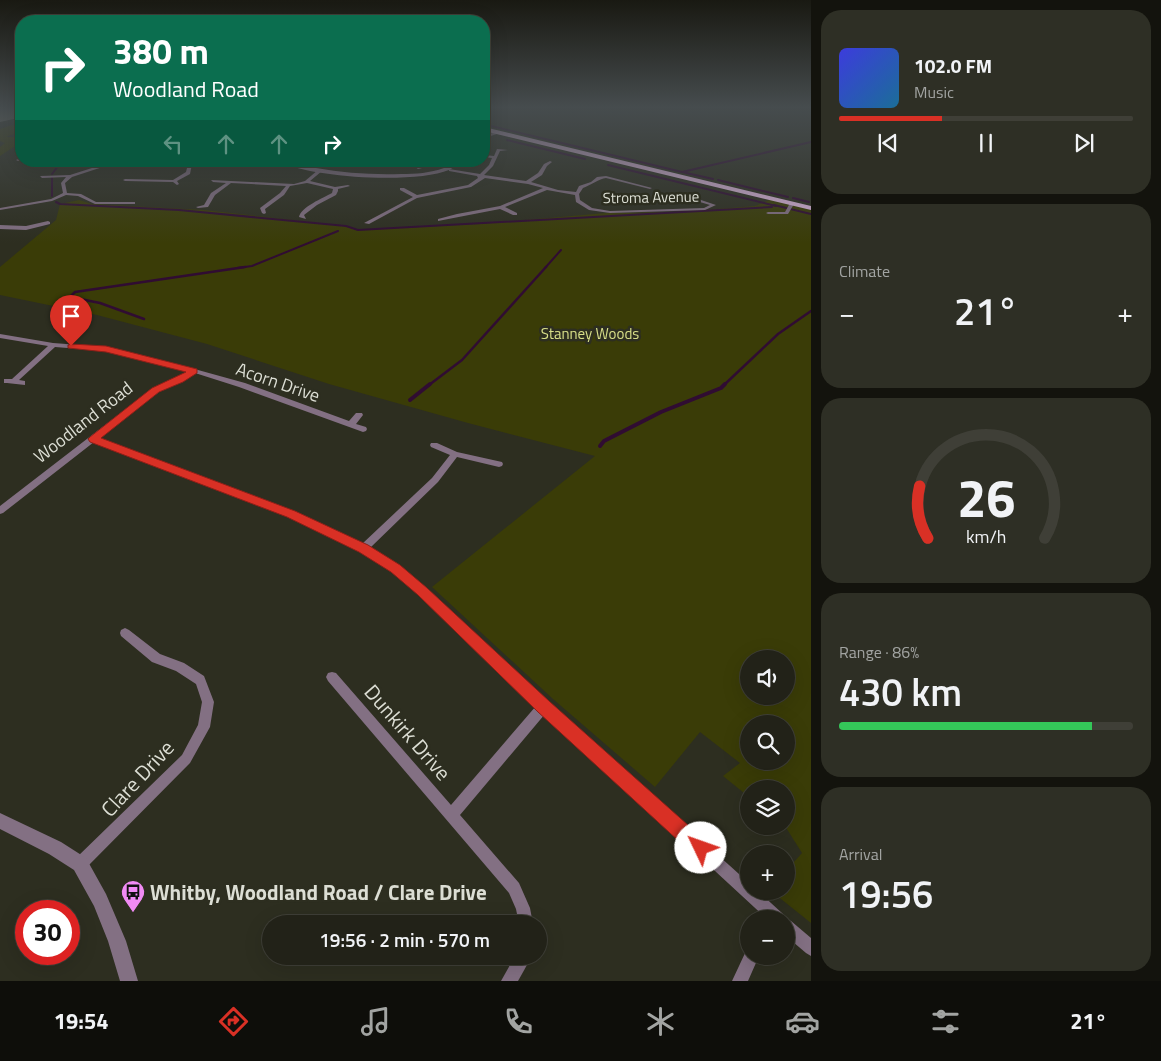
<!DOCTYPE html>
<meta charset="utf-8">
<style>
body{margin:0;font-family:"Titillium Web",sans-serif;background:#2e2f25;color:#f1f3f6;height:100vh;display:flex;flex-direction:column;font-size:19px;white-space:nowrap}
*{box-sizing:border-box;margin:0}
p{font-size:16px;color:#a2a4a2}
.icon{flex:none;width:28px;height:28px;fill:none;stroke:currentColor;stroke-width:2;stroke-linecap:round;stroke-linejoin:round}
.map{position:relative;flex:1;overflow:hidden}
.side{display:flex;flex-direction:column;gap:10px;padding:10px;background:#13130d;width:350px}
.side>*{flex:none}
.banner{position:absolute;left:15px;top:15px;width:475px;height:152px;border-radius:20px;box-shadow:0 5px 20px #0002,0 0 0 1px #3f3f37;background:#0b6e4f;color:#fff;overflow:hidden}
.controls{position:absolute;left:740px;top:650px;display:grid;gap:10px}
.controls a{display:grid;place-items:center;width:55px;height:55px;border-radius:50%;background:#222218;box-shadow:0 5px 20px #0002,0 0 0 1px #3f3f37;font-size:25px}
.speed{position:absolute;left:15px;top:900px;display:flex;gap:10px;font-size:25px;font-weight:700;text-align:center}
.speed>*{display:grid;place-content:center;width:65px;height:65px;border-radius:50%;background:#222218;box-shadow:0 5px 20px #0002,0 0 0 1px #3f3f37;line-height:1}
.speed .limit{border:8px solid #d22;background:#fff;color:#111}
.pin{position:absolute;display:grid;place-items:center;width:42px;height:42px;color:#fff;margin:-51px -21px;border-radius:50% 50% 50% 0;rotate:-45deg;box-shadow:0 0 5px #0007}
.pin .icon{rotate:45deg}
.me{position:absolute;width:55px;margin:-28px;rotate:312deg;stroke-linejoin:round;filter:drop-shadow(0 0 4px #0008)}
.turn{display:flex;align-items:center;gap:18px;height:105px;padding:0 15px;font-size:22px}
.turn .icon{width:65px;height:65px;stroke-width:2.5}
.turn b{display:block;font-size:35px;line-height:42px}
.lanes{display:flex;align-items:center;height:48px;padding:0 15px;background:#0003;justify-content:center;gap:25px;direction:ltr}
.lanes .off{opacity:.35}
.big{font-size:38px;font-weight:600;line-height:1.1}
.side .widget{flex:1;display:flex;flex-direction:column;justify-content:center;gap:8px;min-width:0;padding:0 18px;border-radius:20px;background:#2e2f25}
.side .dial{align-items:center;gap:0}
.dial svg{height:130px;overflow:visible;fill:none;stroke:#3f3f37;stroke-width:7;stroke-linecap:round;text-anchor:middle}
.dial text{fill:#f1f3f6;stroke:none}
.song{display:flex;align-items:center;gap:15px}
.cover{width:60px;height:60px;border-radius:8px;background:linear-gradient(135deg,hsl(240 70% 55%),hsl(200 70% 35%))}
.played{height:5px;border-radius:2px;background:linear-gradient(90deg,#d93025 35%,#3f3f37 35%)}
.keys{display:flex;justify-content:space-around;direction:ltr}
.heat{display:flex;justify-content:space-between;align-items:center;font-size:28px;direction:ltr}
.charge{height:8px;border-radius:4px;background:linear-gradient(90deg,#34c759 86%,#3f3f37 0)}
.trip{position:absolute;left:262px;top:915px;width:285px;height:50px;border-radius:25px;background:#222218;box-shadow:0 5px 20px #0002,0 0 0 1px #3f3f37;font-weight:600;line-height:50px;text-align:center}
.menu{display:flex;height:80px;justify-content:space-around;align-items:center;background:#0e0e0a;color:#a2a4a2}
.menu .icon{width:35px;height:35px}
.menu .active{color:#d93025}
.menu b{font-size:22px;color:#f1f3f6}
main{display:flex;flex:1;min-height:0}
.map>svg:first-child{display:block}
.green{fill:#3a3c07;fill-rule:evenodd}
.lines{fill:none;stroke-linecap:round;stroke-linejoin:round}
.stream-far2{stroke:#300c32;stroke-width:2}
.stream-far1{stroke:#300c32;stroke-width:2.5}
.stream{stroke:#300c32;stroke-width:4}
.minor{fill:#837083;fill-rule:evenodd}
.tertiary{fill:#837083;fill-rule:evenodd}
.primary{fill:#d9b3d9;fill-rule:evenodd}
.shaded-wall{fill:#85867a}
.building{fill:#bec0ae;stroke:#85867a}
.route{fill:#d93025;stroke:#8d1f18}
.labels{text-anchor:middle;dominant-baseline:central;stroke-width:5;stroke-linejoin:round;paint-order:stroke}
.far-street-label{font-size:15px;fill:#dcded4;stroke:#2d2e20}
.far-park-label{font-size:15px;fill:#d8df88;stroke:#2d2e20}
.street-label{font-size:18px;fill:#dcded4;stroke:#2d2e20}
.near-street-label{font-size:21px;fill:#dcded4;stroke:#2d2e20}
.near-poi-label{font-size:21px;font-weight:bold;fill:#dcded4;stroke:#2d2e20;text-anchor:start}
</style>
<main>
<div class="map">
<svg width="811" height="981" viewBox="0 0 811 981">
<rect width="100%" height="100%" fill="#2d2e20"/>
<g class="green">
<path d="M12,125l9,3v3l-15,6h15v5l-21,14v-9l5,-4 -5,-2v-12z"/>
<path d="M772,199l39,9v715l-40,-32h15v-20l16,-18 -17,-27 1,-37h-37v8l-26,-21 17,-13 -40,-31 -45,55 -102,-88 -121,-112 163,-131 -127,-33 -139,-39 -122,-40 -110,-29 -97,-20v-28l56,-47 4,-16 19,-4 13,4 112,6 142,16 12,4 122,-6 126,-11 74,-1 75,-6zM749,659h37v37h-37zM749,724h37v37h-37z"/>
</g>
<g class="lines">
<g class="stream-far2">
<path d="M487,125l195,47"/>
<path d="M507,140l78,19"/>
<path d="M608,165l168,41"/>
<path d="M52,174l10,-13"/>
<path d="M52,178v18"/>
<path d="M713,179l-31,-7 129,-30"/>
<path d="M718,180l70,17"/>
<path d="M793,198l16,4"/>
<path d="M56,202l4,2 119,6 167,16 12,4 414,-23"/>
<path d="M774,205l37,9"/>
<path d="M237,268l15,-2 86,-35"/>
<path d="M545,268l16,-18"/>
</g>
<g class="stream-far1">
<path d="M144,319l-44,-16 -30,-6 5,-5 170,-25"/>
<path d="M429,385l33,-25 84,-93"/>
<path d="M724,385l54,-51 33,-23"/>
</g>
<g class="stream">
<path d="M410,400l20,-16"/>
<path d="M600,446l4,-5 57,-29 60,-24 4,-4"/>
</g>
<g class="minor">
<path d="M497,149l11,1 -8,1 -7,15 -9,9 42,6 12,-8 6,-9 6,-3 2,1 -5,4 -5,9 -11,7 27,8 18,2 3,-6 12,-4 6,-5 9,-1 46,12 -2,1 -44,-11c-7,1 -15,7 -23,10l-4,6 1,6 12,8 18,3 94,-3 6,-3 -17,-5v-1l2,-1 21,7 -11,5 -95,3 -21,-3 -13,-8 -1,-7 -28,-5 -42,17 12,6v2h-4l-13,-6 -62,12v-2l19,-5 43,-8 43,-18 -15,-4 -43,-6 -14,9 -54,11 -48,26 -5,-1 49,-26 -13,-7v-2h4l13,7 51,-10 10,-7 -1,-2 -28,-5v-2l31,5 9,-9 3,-7 -8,-1v-2l10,1z"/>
<path d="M21,158v2l-3,1 -2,-1z"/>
<path d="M114,161h7l-49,16 -7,6 2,10 14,1 15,8h39v2h-40l-17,-8 -12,-1 -14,6 -52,9v-2l51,-9 12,-6 -2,-10 5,-6 -24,1 -2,-2 30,-1z"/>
<path d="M167,161h76l24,4 -2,1 -37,-4 -36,2 -2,10 -13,7 2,3 -2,1 -4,-3 -48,-1 -2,-1 2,-1 48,1 13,-8 2,-8z"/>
<path d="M407,161h5l10,7 -4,1z"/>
<path d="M333,163l-1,2 -7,1 -2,-1z"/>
<path d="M318,170l4,1 -12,10 25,6 13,-2 2,1 -12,3v2l-2,4 -19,10 -13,10 2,4 -7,-2c2,-10 24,-19 33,-24l1,-4 -26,-6 -17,3 -6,9 -19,14 1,4 -2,1 -2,-1 -2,-5 20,-15 6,-7 -55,-3 -16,12 -7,12 -10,1 -2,-1 8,-2 7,-12 15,-10 -13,-1 -2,-2 83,4 11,-3z"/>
<path d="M790,203l4,1 -6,10h-20l-2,-1 2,-1h17z"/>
<path d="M48,221l2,1v2l-24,6 -26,-1v-4l26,1z"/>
<path d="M0,334l53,9 53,4 74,18 65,18 104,38 7,-8h6l1,2 -7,9 10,3 1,2 -1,2 -3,1 -124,-45 -44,-14 -13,9 -23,10 -60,46 195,74 68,32 70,-66 18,-23 -19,-8 -1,-2 1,-2h6l20,9 45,10 1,2 -1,2 -3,1 -42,-10 -19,25 -68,66 28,18 29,22 121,114 201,181v8h9l25,23 2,5h-18l-222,-205 -85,101 59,68 11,25 3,16h-14l-3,-15 -7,-16 -181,-212 -2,-4 2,-4 4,-1 4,1 115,132 85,-99 -117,-112 -27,-22 -32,-20 -72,-36 -194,-74 -91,71 -3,1v-8l153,-118 23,-10 12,-7 -82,-20 -51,-4 -36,33 6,1v4l-18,-2h-3v-4h8l36,-33 -48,-8z"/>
<path d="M125,628l4,2 31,24 24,9 20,13 10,26 -4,25 -20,36 -105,106 -5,2 -5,-2 -2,-5 2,-5 107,-104 16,-30 4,-23 -6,-18 -20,-13 -24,-9 -31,-26 -1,-3 1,-3z"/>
<path d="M786,919l5,2 20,17v18l-5,-3 -20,-17z"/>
<path d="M749,949v7h10l-11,25h-16l14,-30z"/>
<path d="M515,956h17l-14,25h-17z"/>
</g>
<g class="tertiary">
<path d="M495,132l2,2 -13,4v-2z"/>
<path d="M278,161c13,0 25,5 38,7 28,5 57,7 85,6 15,0 29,-1 43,-6 7,-2 10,-7 17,-7 -3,3 -8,7 -12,9 -34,14 -139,8 -171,-9z"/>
<path d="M0,813l61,29 25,16 20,36 20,47 12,40h-18l-12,-40 -14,-35 -20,-36 -25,-16 -49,-25z"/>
</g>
<path class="primary" d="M484,127l327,79v4l-327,-79z"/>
</g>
<path class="shaded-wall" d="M13,106l5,12 -18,4v-13z"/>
<path class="building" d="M0,106h13l-13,3z"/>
<linearGradient id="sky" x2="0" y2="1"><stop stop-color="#191912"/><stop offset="0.44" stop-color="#464c4e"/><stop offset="1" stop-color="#464c4e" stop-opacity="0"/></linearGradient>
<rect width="811" height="243" fill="url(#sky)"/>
<path class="route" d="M71,344l35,2 91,23v4l-14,9 -24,10 -58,46 194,73 73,34 32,20 27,23 122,113 158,141 3,6 -3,7 -6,2 -7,-2 -156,-143 -120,-117 -27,-23 -32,-20 -72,-35 -197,-75 -2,-3 2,-2 62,-49 34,-16 -80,-20 -38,-4v-3z"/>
<defs>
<g id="bus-pin" transform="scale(1.25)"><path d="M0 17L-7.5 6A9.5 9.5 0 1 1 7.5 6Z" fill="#f18bf5" stroke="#2d2e20"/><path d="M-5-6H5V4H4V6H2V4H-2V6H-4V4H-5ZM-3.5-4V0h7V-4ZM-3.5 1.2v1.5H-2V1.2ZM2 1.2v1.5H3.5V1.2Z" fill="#111"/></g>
</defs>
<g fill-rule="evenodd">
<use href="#bus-pin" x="133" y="892"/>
</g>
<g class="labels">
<g class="far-street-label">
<text transform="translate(651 197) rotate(-1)">Stroma Avenue</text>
</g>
<g class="far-park-label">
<text x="590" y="333">Stanney Woods</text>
</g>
<g class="street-label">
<text transform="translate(278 382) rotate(19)">Acorn Drive</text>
<text transform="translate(83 422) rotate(-38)">Woodland Road</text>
</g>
<g class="near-street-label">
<text transform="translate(408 732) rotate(49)">Dunkirk Drive</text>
<text transform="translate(137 778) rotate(-47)">Clare Drive</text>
</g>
<g class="near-poi-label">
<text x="150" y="892">Whitby, Woodland Road / Clare Drive</text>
</g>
</g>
</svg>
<div class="controls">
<a><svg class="icon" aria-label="sound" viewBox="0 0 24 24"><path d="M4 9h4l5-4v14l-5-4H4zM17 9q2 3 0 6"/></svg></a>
<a><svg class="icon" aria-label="search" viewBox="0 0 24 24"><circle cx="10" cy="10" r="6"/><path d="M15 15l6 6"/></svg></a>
<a><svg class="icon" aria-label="layers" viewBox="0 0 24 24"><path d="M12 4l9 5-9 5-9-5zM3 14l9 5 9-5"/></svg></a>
<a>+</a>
<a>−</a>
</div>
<div class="speed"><div class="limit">30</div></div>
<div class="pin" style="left:71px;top:346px;background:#d93025"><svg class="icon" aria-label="arrive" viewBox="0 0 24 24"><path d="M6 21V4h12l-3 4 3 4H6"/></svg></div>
<svg class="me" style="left:701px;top:848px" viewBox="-20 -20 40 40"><circle r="19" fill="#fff"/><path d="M0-13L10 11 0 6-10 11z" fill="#d93025"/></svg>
<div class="trip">19:56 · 2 min · 570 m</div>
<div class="banner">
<div class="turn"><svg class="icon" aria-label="right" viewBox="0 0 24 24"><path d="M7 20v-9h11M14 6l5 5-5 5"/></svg><div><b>380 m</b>Woodland Road</div></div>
<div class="lanes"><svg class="icon off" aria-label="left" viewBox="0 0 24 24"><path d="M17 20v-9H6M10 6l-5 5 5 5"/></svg><svg class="icon off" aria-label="ahead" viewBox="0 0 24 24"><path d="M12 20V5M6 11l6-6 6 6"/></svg><svg class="icon off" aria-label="ahead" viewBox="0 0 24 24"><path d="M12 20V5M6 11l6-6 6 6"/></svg><svg class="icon" aria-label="right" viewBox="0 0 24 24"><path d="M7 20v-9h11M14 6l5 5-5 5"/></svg></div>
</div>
</div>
<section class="side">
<div class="widget">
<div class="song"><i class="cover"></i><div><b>102.0 FM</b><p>Music</p></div></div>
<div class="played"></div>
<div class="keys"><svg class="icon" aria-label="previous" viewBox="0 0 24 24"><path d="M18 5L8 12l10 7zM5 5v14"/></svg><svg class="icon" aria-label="pause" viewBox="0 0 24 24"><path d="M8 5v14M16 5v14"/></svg><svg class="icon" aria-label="next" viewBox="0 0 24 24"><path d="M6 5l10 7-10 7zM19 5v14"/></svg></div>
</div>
<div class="widget"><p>Climate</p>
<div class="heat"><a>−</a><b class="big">21°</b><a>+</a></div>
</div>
<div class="widget dial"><svg viewBox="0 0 100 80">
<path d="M14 69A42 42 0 1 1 86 69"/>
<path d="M14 69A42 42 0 0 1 9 37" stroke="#d93025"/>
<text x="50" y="56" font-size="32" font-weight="700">26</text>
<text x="50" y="72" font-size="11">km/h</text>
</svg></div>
<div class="widget"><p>Range · 86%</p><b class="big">430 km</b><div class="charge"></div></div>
<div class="widget"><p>Arrival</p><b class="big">19:56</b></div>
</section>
</main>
<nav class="menu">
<b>19:54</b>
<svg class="icon active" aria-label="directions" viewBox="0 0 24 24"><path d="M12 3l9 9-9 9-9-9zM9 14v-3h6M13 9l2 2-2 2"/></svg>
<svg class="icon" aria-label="music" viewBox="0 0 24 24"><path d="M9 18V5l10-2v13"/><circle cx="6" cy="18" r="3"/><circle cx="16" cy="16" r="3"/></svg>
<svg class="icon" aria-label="phone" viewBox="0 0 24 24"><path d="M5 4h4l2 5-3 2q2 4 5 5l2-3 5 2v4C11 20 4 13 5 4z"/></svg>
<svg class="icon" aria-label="climate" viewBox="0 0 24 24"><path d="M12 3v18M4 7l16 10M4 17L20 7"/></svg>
<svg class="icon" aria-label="car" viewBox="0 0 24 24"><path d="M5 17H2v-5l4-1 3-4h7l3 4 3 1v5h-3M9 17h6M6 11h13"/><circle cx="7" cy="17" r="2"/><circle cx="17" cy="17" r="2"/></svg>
<svg class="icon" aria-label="filters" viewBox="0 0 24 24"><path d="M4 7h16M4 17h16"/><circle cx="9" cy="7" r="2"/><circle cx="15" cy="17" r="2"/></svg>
<b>21°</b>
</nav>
